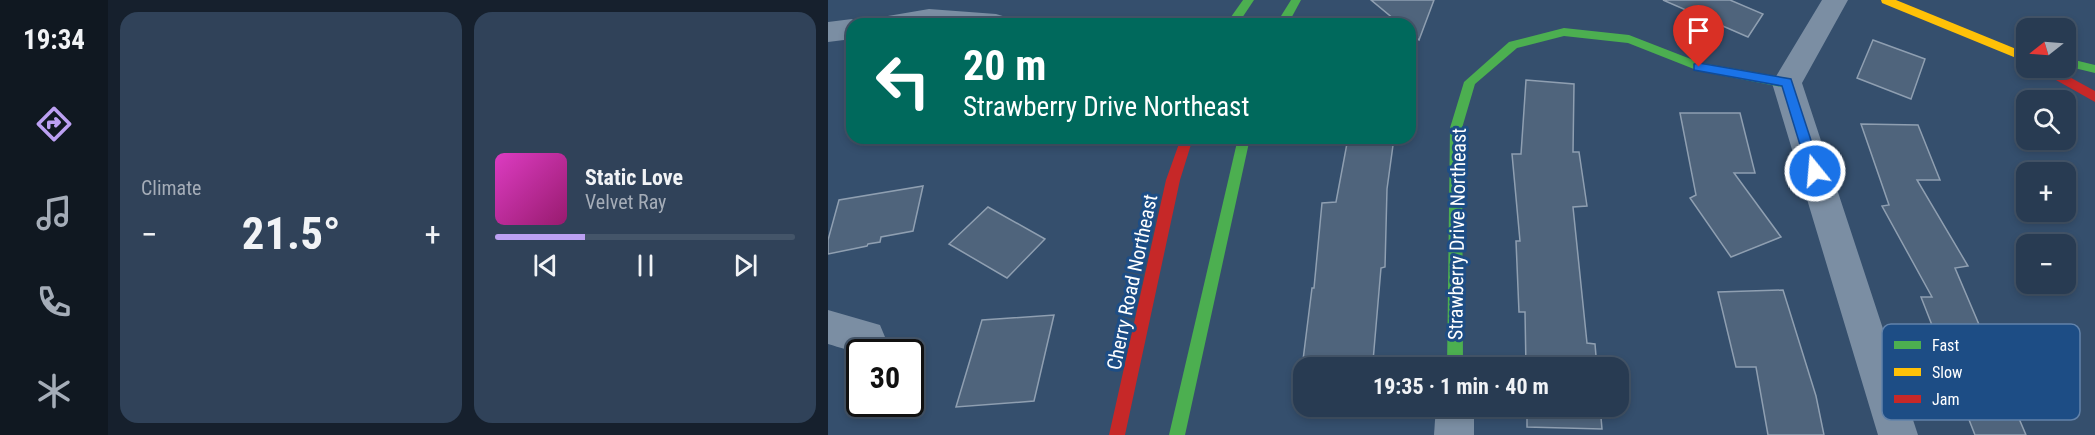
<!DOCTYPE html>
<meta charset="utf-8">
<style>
body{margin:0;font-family:"Roboto Condensed",sans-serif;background:#304259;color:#f1f3f6;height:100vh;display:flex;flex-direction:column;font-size:22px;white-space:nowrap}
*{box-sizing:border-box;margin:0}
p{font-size:20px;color:#a5adb8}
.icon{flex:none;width:33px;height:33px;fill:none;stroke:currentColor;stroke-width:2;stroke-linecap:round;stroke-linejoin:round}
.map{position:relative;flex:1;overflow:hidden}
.panel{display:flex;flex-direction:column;gap:12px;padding:12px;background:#16202d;width:720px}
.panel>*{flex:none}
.banner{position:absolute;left:18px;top:18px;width:570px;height:126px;border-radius:18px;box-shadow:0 3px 9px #0003,0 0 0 2px #445569;background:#00695c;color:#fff;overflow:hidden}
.needle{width:39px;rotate:253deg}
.tools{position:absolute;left:1188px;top:18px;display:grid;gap:12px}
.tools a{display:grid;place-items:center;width:60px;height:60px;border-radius:12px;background:#283b52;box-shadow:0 3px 9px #0003,0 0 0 2px #445569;font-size:30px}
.speed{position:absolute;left:18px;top:339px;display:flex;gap:12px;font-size:30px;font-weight:700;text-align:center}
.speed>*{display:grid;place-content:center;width:78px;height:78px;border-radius:50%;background:#283b52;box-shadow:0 3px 9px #0003,0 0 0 2px #445569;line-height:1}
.speed .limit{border:3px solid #111;border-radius:9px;background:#fff;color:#111}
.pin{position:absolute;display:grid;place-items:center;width:51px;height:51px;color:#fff;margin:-62px -26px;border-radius:50% 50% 50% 0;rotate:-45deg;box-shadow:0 0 6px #0007}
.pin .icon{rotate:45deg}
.me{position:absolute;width:66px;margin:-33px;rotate:343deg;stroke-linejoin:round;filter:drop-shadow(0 0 4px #0008)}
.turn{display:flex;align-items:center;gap:21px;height:126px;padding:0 18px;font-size:27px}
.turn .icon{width:78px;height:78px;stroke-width:2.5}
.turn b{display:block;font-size:42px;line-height:51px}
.big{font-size:45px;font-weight:700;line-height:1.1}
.panel .tile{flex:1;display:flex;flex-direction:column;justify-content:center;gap:9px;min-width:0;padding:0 21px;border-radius:18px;background:#304259}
.song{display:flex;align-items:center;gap:18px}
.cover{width:72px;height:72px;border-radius:9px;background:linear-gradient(135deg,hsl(310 70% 55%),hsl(320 70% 35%))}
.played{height:6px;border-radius:3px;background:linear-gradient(90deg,#bca0f2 30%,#445569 30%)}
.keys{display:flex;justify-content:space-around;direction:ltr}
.heat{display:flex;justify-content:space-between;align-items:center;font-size:33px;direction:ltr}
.panel .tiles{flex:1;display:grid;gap:12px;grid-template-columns:repeat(2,1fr)}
.trip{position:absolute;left:465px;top:357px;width:336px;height:60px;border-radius:18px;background:#283b52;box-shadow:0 3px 9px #0003,0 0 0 2px #445569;font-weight:700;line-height:60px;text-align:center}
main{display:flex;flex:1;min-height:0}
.tab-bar{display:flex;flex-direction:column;width:108px;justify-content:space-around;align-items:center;background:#101821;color:#a5adb8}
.tab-bar .icon{width:42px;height:42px}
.tab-bar .on{color:#bca0f2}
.tab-bar b{font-size:27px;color:#f1f3f6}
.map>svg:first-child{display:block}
.building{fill:#4f647c;stroke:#8f9fb1;stroke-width:1.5}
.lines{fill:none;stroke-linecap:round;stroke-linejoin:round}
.street{fill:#7b8ea3;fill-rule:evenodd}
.fast{fill:#4caf50;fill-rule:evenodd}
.slow{fill:#ffc107;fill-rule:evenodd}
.jam{fill:#c62828;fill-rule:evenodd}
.route{fill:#1a73e8;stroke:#114b97;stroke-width:1.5}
.labels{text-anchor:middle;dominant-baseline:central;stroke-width:6;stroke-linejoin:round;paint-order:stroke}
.street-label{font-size:20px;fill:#fff;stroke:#1d4d85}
.key{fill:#1d4d85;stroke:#6182aa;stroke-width:1.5}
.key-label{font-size:16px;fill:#fff}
</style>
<main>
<nav class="tab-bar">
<b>19:34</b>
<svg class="icon on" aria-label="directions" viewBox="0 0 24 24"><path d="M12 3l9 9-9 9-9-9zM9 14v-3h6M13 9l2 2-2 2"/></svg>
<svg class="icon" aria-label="music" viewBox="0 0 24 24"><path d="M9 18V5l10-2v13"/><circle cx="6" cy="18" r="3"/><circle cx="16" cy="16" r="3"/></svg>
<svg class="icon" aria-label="phone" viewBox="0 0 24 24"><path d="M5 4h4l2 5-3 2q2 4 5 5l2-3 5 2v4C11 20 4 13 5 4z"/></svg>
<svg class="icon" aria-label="climate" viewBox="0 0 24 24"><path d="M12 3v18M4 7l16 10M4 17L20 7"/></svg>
</nav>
<section class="panel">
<div class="tiles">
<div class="tile"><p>Climate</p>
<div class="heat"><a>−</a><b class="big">21.5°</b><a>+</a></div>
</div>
<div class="tile">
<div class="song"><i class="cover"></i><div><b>Static Love</b><p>Velvet Ray</p></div></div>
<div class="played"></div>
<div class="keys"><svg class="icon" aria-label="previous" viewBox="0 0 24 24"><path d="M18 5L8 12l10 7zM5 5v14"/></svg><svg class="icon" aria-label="pause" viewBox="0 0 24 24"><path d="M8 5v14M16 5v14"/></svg><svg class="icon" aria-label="next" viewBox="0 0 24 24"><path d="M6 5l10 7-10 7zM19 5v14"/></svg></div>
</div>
</div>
</section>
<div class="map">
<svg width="1267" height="435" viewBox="0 0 1267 435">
<rect width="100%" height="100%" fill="#354f6d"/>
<g class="building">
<path d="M543,0h63l-15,40 -9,-8v-8h-10z"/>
<path d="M835,0h67l33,14 -15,23z"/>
<path d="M1045,40l52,19 -14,40 -54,-21z"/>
<path d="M698,80l48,4 -1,68h6l8,54 -14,1 14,136 8,1 2,24h-71l-1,-56h-6l-3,-71h4l-8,-87h9z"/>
<path d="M852,113h60l15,60h-21l47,64 -50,20 -41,-59 6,-3z"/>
<path d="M1033,124l57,1 22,55h-23l51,86 -13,2 71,167h-51l-54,-138h11l-50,-91 7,-1z"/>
<path d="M520,138h46l-7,51 -2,78 -4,1 -8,93 -70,-1 9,-72h2l8,-85 14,-1z"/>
<path d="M95,186l-10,45 -32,6 -1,5 -12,2 -1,2 -39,8v-14l11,-40z"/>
<path d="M160,207l57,32 -38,39 -58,-34z"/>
<path d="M955,290l33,106 8,39h-56l-12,-68h-20l-18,-75z"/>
<path d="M226,315l-20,86 -78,6 26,-87z"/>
<path d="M699,406h73l2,23 -75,-2z"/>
</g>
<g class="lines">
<g class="street">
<path d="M994,0h26l-46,83 116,352h-40l-106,-352z"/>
<path d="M101,9l67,5 10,3 4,7h-132l4,-7z"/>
<path d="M24,19l11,5h-11v15l-24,3v-20z"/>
<path d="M0,310l52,15 5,12 -5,12c-18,7 -35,0 -52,-5z"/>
<path d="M608,406h38v29h-40z"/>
</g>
<g class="fast">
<path d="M415,0h11l-16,24h-12z"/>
<path d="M463,0h10l-13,24h-12z"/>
<path d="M736,28l65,7 72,28 86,15 6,5 -6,5 -88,-17 -71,-28 -64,-7 -47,12 -42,36 -13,44 1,240h-16l3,-240 14,-46 45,-40z"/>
<path d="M1238,58l29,7v8l-29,-7z"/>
<path d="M410,138h12l-65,297h-16z"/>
</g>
<path class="slow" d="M1053,0h15l130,53v9l-144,-59z"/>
<g class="jam">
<path d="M1210,68h15l42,23v11l-55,-31z"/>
<path d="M353,138h12l-13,42 -55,255h-16l57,-255z"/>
</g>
</g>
<path class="route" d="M871,63l92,16 30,92 -2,4h-9l-2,-4 -26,-85 -88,-16v-6z"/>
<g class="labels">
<g class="street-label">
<text transform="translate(629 234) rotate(-89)">Strawberry Drive Northeast</text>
<text transform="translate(304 282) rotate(-78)">Cherry Road Northeast</text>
</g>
</g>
<rect x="1054" y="324" width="198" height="96" rx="9" class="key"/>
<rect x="1066" y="341" width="27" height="8" fill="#4caf50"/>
<rect x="1066" y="368" width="27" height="8" fill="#ffc107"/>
<rect x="1066" y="395" width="27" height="8" fill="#c62828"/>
<g class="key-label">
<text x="1104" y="351">Fast</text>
<text x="1104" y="378">Slow</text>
<text x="1104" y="405">Jam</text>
</g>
</svg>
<div class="tools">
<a><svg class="needle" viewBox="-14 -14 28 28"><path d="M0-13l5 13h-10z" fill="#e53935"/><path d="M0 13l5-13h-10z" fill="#a5adb8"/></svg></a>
<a><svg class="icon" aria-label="search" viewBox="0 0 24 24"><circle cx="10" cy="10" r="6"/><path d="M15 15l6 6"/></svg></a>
<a>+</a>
<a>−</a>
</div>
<div class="speed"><div class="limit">30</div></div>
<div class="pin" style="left:871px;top:67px;background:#d93025"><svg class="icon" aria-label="arrive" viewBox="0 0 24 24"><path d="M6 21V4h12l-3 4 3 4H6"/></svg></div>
<svg class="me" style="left:987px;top:171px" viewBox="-20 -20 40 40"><circle r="17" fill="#1a73e8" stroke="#fff" stroke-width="3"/><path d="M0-11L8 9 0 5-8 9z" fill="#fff"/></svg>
<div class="trip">19:35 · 1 min · 40 m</div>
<div class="banner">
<div class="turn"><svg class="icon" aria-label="left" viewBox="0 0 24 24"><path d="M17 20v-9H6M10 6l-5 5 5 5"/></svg><div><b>20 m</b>Strawberry Drive Northeast</div></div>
</div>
</div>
</main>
